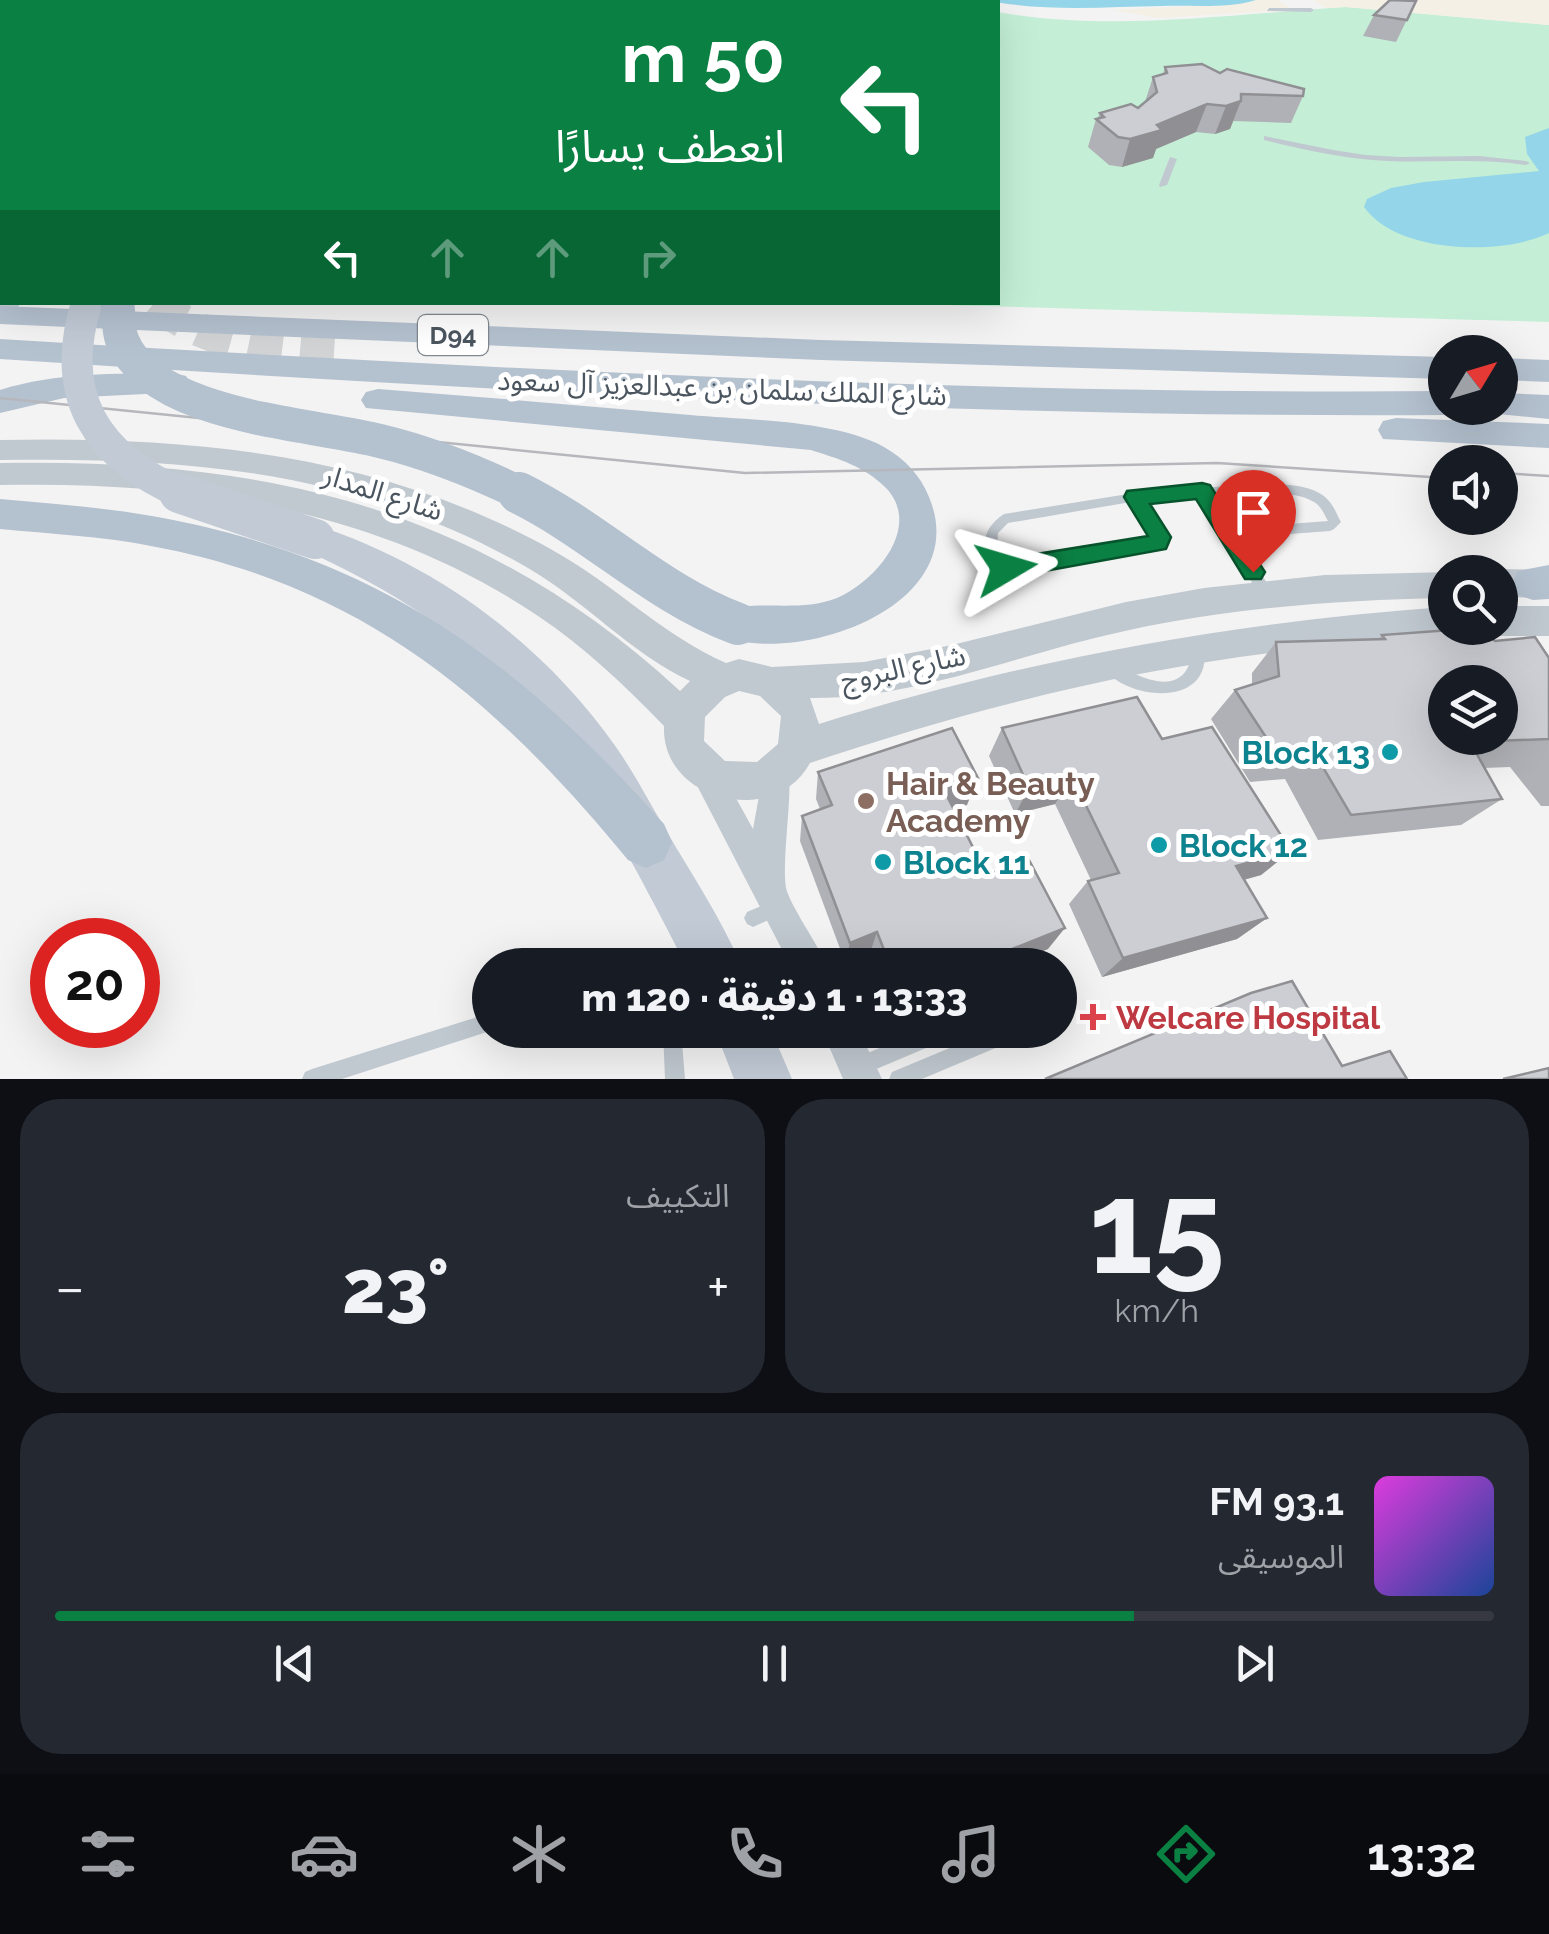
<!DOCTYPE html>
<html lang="ar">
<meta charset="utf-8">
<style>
body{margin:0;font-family:Raleway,"Noto Sans Arabic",sans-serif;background:#242831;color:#f1f3f6;direction:rtl;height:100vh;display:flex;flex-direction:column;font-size:38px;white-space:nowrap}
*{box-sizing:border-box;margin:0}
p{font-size:32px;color:#9ea1a6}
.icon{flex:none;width:55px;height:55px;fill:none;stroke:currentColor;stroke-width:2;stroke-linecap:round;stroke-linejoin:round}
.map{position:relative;height:1079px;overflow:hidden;direction:ltr}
.drawer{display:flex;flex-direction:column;gap:20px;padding:20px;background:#0d0f14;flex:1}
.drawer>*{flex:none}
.hud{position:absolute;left:0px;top:0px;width:1000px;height:305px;box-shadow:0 10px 40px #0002;direction:rtl;background:#0b8043;color:#fff;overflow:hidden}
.needle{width:65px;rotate:52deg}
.fabs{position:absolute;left:1428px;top:335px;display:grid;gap:20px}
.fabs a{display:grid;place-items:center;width:90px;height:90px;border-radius:50%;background:#171b24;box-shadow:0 10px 40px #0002;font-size:50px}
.speed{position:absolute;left:30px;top:918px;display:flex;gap:20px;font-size:50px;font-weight:700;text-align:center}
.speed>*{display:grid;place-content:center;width:130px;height:130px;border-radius:50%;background:#171b24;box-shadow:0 10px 40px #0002;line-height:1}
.speed .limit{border:15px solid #d22;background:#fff;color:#111}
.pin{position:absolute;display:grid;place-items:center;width:85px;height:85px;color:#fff;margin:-102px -42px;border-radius:50% 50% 50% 0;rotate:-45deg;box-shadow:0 0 10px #0007}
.pin .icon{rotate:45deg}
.me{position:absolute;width:110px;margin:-55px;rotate:83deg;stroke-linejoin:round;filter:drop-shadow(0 0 8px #0008)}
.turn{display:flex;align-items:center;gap:35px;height:210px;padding:0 50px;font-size:45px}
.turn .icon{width:130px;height:130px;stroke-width:2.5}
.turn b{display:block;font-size:70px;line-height:85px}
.lanes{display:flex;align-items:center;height:95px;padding:0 50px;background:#0003;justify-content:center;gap:50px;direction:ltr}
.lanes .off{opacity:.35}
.big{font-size:75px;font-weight:800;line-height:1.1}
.drawer .widget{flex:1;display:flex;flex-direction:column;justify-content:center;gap:15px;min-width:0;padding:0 35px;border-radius:40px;background:#242831}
.drawer .dial{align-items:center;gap:0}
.dial b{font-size:130px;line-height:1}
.song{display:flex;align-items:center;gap:30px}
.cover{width:120px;height:120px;border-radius:15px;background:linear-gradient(135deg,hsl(300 70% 55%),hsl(220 70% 35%))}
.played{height:10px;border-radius:5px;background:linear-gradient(90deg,#0b8043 75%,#363941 75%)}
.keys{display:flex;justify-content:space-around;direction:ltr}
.heat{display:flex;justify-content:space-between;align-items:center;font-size:55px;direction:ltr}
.drawer .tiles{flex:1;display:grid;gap:20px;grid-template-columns:1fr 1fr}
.widget:last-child{grid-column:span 2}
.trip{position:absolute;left:472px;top:948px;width:605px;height:100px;border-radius:50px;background:#171b24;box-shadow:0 10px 40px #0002;font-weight:800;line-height:100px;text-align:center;direction:rtl}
.tabs{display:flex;height:160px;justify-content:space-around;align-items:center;background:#090b0e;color:#9ea1a6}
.tabs .icon{width:70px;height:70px}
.tabs .selected{color:#0b8043}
.tabs b{font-size:45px;color:#f1f3f6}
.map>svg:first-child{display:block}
.green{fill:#c4efd6}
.sand{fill:#f4f0e5}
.water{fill:#94d5e9}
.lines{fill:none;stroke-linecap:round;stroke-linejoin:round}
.primary-tunnel{stroke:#d2d3d5;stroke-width:34;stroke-dasharray:34 18;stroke-linecap:butt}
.service{fill:#c1c9d0;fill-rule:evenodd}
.minor{fill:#c1c9d0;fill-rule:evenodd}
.tertiary{fill:#c1c9d0;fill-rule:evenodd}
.secondary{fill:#c1cad5;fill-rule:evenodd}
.primary{fill:#b4c1cf;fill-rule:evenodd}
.tram{stroke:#b5b7bc;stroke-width:2.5}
.secondary-bridge-far1{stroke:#c1cad5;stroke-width:31}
.secondary-bridge{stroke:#c1cad5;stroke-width:40}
.primary-bridge-far1{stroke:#b4c1cf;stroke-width:34}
.primary-bridge{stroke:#b4c1cf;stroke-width:42}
.wall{fill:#b0b1b6}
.shaded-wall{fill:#909094}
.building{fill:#cdced4;stroke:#909094;stroke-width:2.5;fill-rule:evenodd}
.route{fill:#0b8043;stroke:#07532c;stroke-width:2.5}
.culture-dot{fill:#0f9aa8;stroke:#fff;stroke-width:4}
.education-dot{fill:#8d6e63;stroke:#fff;stroke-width:4}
.health-dot{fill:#e0444e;stroke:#fff;stroke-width:4}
.labels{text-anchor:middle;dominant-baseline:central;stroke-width:10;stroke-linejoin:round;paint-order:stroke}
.shield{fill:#fff;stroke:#81888f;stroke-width:2.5}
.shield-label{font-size:25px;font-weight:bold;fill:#4b555f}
.street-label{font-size:28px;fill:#4b555f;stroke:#fff}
.near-culture-label{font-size:32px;font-weight:bold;fill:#0d838f;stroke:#fff;text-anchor:start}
.near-education-label{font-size:32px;font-weight:bold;fill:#785e54;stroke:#fff;text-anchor:start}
.near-health-label{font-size:32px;font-weight:bold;fill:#be3a42;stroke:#fff;text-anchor:start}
</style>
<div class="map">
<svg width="1549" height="1079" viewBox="0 0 1549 1079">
<rect width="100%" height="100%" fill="#f4f3f3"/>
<path class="green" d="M1346,7l203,18v297l-674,-19 123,-1v-290c112,20 234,2 348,-5z"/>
<g class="sand">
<path d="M1256,0h21l17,10 -137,8 -44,-8 122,-6z"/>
<path d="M1314,0h235v25l-203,-18 -21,1z"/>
</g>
<g class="water">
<path d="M985,0h271c-30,9 -63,5 -93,6 -60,1 -120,6 -178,-6z"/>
<path d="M1549,128v105c-47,23 -152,21 -185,-26l3,-8 24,-11 33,-6 115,-11 -12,-17 -2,-17z"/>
</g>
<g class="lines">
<path class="primary-tunnel" d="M155,302c52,43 114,49 179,53"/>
<g class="service">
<path d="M1269,8h42l3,2 -3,2 -44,-1z"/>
<rect x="0" y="10" width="2" height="4"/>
<path d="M1264,136l69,14 33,5 34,2 79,-1 47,5 4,2 -4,2c-47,-7 -93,-2 -139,-4 -42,-2 -83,-11 -123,-21z"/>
<path d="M1170,157l7,2 -10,26 -7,2 -1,-2z"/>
<rect x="0" y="268" width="2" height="6"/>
<path d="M1256,484c22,1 56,-2 72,16 6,6 9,15 13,22l-7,7 -4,2 -67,5 -6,-5 6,-5 65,-5c-4,-7 -7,-15 -14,-19 -21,-14 -78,-9 -103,-7l61,96 2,4 -2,4h-10l-63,-103 -56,5 23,36 -4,9 -4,2 -141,26 -26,-7c-11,-22 -8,-39 13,-53l130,-21zM1131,502l22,37 -136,25 -17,-5 -3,-5 1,-21 10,-10z"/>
<path d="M1198,643l5,2c14,62 -73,58 -100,23l2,-4 5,-2c19,9 61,35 77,7 4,-6 4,-17 6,-24z"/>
<path d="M778,899l6,2 2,6 -2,6 -31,14 -6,-3 -3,-6 3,-6z"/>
<path d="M682,945l6,3 3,6 -3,6 -10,5h-28l3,-6z"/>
<path d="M490,1013v17h3l-3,1 -148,48h-40l3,-7 7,-3z"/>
<path d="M663,1030h18l4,49h-20z"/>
<path d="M923,1030h31l-2,7 -85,36 -7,2 -7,-2 -2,-7 2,-7z"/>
<path d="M993,1030h25l1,2 -2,7 -95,40h-33l3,-7z"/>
</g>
<g class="minor">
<path d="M705,758l11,4 37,67 12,-66 11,-4 11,4c8,19 -6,95 -1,125 4,17 32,57 41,77h-37l-100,-193 4,-10z"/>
<path d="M822,1030h37l23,49h-39z"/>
</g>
<g class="tertiary">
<path d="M0,440c193,-4 382,14 554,111 60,33 108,84 172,112l13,-4 33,8 92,-5 88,-17 174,-43 78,-14 121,-13 126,-3h-6v26c-107,2 -215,10 -320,33 -104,22 -208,68 -315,67l9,26c205,-64 412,-102 626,-117v21h15c-14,16 -128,18 -155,21 -169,18 -334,60 -495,114 -35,65 -149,39 -146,-37 -39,-40 -79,-79 -126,-110 -160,-108 -349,-135 -538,-131v-22c265,-5 481,44 680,228l10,-10c-60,-28 -105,-80 -162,-113 -168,-97 -338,-111 -528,-108zM739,691l21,5 21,20 -3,28 -21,18 -32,-1 -21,-20 1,-24 20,-20z"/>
<path d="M1500,569l49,1v28l-49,-1v-25h-9z"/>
<path d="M1500,606h49v30h-49l-12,-5 -2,-3h14z"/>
</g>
<g class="secondary">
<path d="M0,295l2,7h20l-12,15 -10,3z"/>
<path d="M315,525c120,38 229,119 301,222 19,27 34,57 51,85 25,43 54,86 74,133h-55c-106,-204 -164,-318 -384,-416l-6,-10 6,-10z"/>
<path d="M715,1030h56l21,49h-58z"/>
</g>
<g class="primary">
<path d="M0,306l821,34 624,17v22l-624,-19 -821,-36z"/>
<path d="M0,339c481,29 963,56 1445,52v17h15l-15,7c-482,3 -964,-25 -1445,-56z"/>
<path d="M1500,358l49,2v22l-49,-2z"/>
<path d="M174,373l12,3 5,8 -5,8 -122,6 -64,15v-23c57,-18 115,-16 174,-17z"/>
<path d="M378,389c104,8 208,17 312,26 56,5 145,5 194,32 21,12 36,28 45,50 45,107 -125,168 -206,140l-7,-13 7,-13c37,-12 76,2 114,-13 38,-16 86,-71 49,-110 -22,-22 -47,-29 -75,-38l-445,-42 -5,-8 5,-8z"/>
<path d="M1500,393l49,2v24l-61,-6 -4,-5h16z"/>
<path d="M1396,418l153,6v24l-166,-9 -5,-9 5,-9z"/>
<path d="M0,499c51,5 102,8 152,17 224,40 364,142 512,308l8,18 -8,18 -18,8 -18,-8c-132,-161 -266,-275 -477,-314 -50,-10 -101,-12 -151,-17z"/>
<path d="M1549,565v34l-16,1 -15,-5 -6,-12 6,-12z"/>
</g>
<g class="tram">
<path d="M0,398l745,75 472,-10 228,15"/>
<path d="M1500,473l49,3"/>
</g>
<path class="secondary-bridge-far1" d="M87,302c-30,94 9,155 98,193"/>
<path class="secondary-bridge" d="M179,493l136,46"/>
<path class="primary-bridge-far1" d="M117,302c2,12 1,27 5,38 31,78 189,83 258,101 50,12 99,32 144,54"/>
<path class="primary-bridge" d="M519,493c77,38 138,101 219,131"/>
</g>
<g class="wall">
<path d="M6,0h282l-3,2h-277z"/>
<path d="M385,0h271v2h-272z"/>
<path d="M1416,1l-20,41 -33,-6 11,-21z"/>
<path d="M1165,67l55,6 83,23 -12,27 -58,-2 -3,8 -15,5 -19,-2 -40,17 -3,9 -31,9 -13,-2 -21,-18 8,-28 2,-1 2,-5 38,-5 7,-6 8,-25 10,-3z"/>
<path d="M1382,635l113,6 54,17v148h-8l-31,-39 -26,1 18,31 -41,26 -143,15 -33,-61 -35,3 -39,-63 24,-29 17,-6v-11l24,-31 101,-2z"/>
<path d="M1002,728l160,11 129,112 -30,24 -17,5 23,38 -30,21 -135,38 -33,-73 19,-23 3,-1 -36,-76 -40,10 -26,-58z"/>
<path d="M818,772l149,33 -13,4 33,66 61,74 -42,16h-131l-5,-12 -25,9 -45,-121 2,-25 18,-7 -4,-10z"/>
</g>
<g class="shaded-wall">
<path d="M241,0h47l-3,2h-47z"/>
<path d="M1241,101l-11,28 -15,5 11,-28z"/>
<path d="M1207,104l-11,28 -40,17 -3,9 -31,9 8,-28 27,-14z"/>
<path d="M2,170v45l-2,1v-45z"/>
<path d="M1072,777l-17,27 -40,10 14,-26z"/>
<path d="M978,778l-11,27 -32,11 9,-26z"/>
<path d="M1291,851l-30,24 -52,14 27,-23z"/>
<path d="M1267,918l-30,21 -135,38 21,-19z"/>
<path d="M1065,928l-17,21 -42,16h-34z"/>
<path d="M877,932l-7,21 -25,9 5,-19z"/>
</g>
<g class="building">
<path d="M51,0h190l-3,2h-201z"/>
<path d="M385,0h101l-1,2h-101z"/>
<path d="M513,0h133l-1,2h-127z"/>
<path d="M1390,0l26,1 -9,19 -33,-5z"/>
<path d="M2,19v25h-2v-24z"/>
<path d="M2,45v125l-2,1v-124z"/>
<path d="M1202,64l18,9 7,-4 77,20 -1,7 -62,-2v7l-15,5 -19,-2 -50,21 5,5 -32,9 -12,-2 -22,-18 8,-2 -4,-4 31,-9 7,4 19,-16 -4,-15 14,-4 -2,-6z"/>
<path d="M1478,628l17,13 40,-4 14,21v81l-79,3 32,57 -151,16 -37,-63 -37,2 -42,-64 44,-14 -3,-34 109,-3 -3,-4zM1445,682h55v56h-55z"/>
<path d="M1137,697l25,42 50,-12 79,124 -55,15 31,52 -144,40 -35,-77 31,-8 -47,-96 -43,11 -27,-60z"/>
<path d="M952,728l26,50 -34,12 43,85 42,-15 36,68 -93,37h-82l-13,-33 -27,11 -48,-127 30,-11 -14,-33z"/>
<path d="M1292,981l50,85 48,-15 17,28h-362l206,-86z"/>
<path d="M1549,1068v11h-46z"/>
</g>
<path class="route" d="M1202,483l8,2 51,81 4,6 -4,7h-16l-49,-80 -46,5 21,33 -5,12 -160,29 -12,-10 12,-9 142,-23 -24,-39 3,-6z"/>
<g class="culture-dot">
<circle cx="1390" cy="752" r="10"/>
<circle cx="1159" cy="845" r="10"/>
<circle cx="883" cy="862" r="10"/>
</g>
<circle class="education-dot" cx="866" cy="801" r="10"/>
<path class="health-dot" d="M1088 1002h10v10h10v10h-10v10h-10v-10h-10v-10h10z"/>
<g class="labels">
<rect class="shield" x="418" y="315" width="70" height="40" rx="8"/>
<g class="shield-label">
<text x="453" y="335">D94</text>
</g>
<g class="street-label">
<text transform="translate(722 388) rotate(2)">شارع الملك سلمان بن عبدالعزيز آل سعود</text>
<text transform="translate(383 493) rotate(18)">شارع المدار</text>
<text transform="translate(903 668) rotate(-12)">شارع البروج</text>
</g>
<g class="near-culture-label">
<text x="1370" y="752" text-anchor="end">Block 13</text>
<text x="1179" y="845">Block 12</text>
<text x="903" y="862">Block 11</text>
</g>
<g class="near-education-label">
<text x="886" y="783">Hair &amp; Beauty<tspan x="886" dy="37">Academy</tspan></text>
</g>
<g class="near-health-label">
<text x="1116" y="1017">Welcare Hospital</text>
</g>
</g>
</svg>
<div class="fabs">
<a><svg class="needle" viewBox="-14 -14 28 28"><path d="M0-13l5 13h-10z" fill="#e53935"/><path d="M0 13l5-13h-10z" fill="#9ea1a6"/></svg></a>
<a><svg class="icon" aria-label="sound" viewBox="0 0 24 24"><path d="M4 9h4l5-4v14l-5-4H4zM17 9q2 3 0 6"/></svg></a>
<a><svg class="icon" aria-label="search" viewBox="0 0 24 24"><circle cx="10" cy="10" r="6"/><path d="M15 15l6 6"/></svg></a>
<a><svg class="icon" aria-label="layers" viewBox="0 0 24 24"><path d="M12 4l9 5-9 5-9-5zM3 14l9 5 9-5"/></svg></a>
</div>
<div class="speed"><div class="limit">20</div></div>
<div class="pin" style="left:1253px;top:572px;background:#d93025"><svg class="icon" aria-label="arrive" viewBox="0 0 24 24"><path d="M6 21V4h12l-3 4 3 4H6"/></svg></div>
<svg class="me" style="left:1006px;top:568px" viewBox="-20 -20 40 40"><path d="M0-17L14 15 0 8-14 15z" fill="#0b8043" stroke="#fff" stroke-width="4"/></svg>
<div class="trip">13:33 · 1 دقيقة · 120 m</div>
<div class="hud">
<div class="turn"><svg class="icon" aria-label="left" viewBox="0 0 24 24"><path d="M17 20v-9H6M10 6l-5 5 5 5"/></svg><div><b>50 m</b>انعطف يسارًا</div></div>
<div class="lanes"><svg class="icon" aria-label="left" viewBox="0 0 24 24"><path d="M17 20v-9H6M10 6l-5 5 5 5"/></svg><svg class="icon off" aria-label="ahead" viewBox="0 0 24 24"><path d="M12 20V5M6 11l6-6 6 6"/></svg><svg class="icon off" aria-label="ahead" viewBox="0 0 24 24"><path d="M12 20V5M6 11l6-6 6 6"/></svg><svg class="icon off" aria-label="right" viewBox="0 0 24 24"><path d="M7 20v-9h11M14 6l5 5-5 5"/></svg></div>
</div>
</div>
<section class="drawer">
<div class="tiles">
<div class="widget dial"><b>15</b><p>km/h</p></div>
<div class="widget"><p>التكييف</p>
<div class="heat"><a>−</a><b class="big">23°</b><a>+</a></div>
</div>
<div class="widget">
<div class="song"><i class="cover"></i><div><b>93.1 FM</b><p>الموسيقى</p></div></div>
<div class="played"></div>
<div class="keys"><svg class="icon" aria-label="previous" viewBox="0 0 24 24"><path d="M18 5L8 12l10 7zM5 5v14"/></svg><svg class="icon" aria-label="pause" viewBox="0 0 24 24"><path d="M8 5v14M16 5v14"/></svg><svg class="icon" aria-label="next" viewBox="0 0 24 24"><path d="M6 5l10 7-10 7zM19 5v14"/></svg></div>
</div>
</div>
</section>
<nav class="tabs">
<b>13:32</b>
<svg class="icon selected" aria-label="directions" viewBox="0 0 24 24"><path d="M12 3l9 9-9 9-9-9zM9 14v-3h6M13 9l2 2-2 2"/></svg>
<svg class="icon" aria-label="music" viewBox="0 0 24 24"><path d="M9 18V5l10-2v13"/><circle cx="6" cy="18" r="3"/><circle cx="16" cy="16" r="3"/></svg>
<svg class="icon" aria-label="phone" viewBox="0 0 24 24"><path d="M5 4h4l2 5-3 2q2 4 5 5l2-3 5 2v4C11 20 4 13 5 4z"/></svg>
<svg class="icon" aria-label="climate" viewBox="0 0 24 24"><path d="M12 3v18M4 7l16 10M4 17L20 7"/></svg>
<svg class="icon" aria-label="car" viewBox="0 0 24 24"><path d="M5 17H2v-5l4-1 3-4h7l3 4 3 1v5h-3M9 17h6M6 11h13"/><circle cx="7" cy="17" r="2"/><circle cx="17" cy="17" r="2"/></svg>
<svg class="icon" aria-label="filters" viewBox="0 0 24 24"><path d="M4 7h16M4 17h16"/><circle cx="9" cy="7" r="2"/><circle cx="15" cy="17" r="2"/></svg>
</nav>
